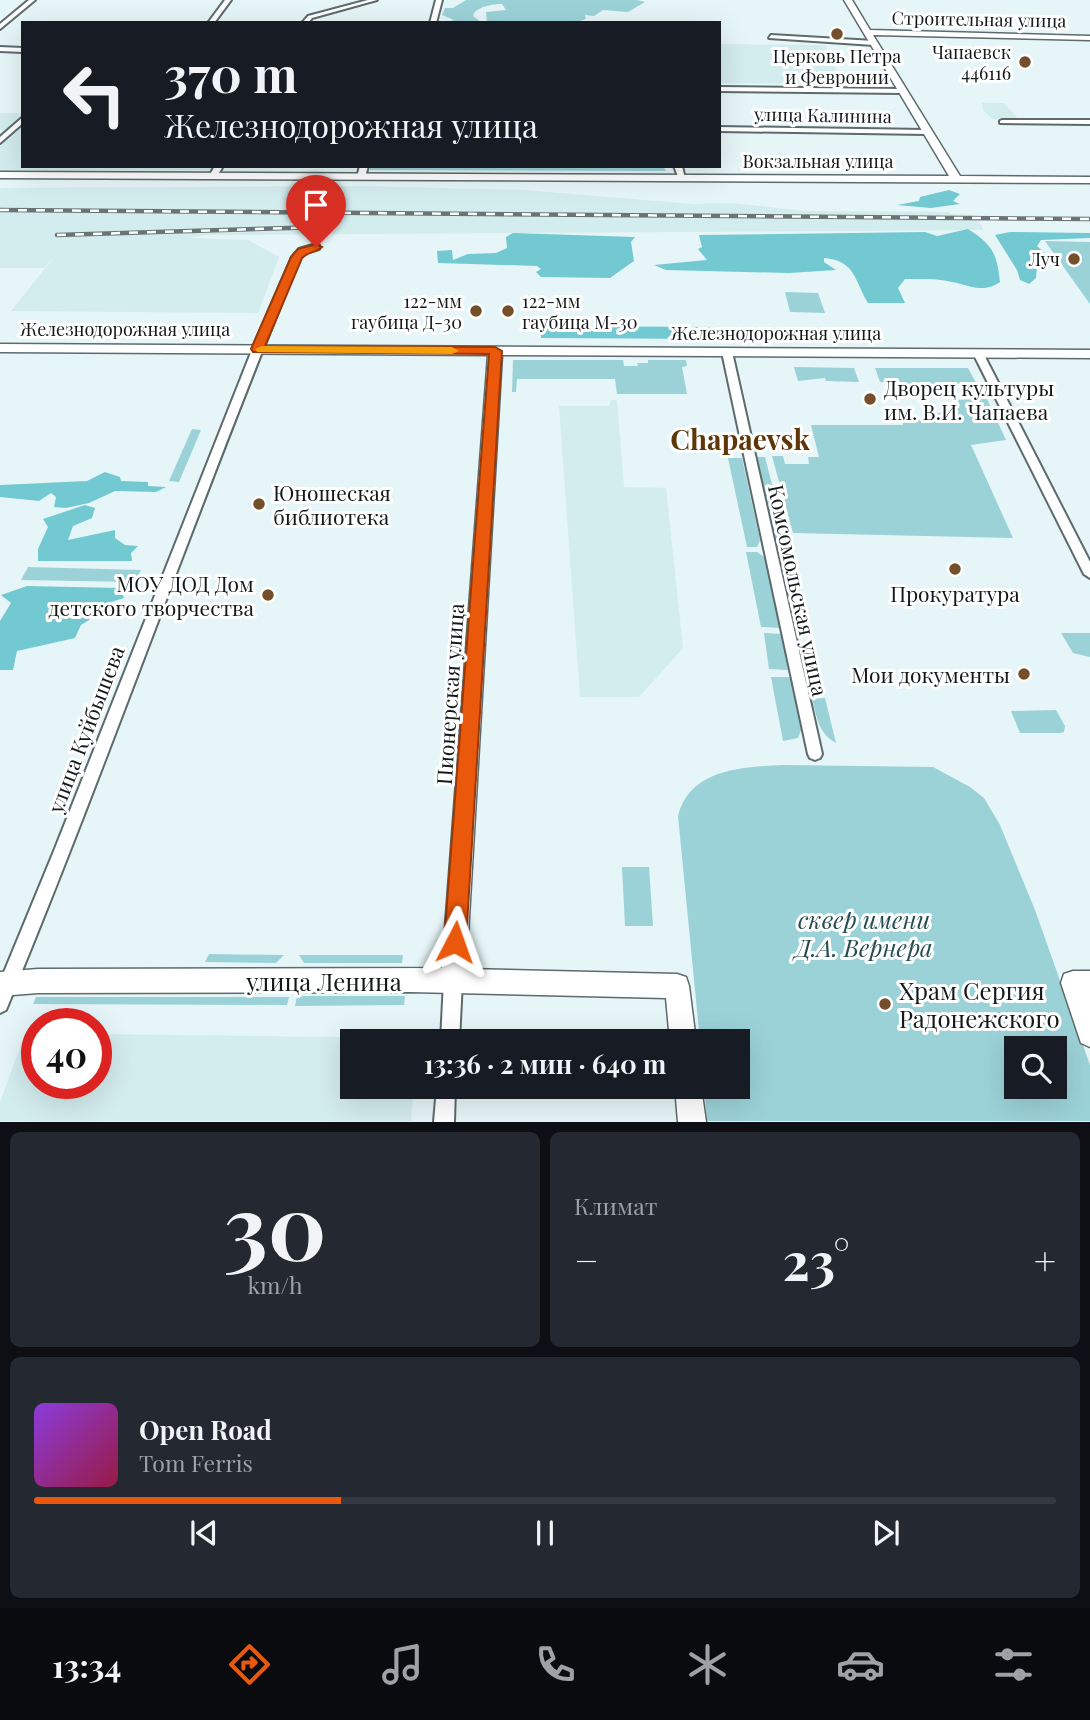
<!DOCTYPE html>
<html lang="ru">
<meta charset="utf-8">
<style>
body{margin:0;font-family:"Playfair Display",serif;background:#242831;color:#f1f3f6;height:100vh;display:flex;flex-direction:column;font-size:26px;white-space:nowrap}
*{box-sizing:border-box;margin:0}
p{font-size:23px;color:#9ea1a6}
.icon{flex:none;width:38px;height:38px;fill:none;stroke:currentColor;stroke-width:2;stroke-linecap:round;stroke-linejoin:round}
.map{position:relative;height:1122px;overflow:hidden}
.side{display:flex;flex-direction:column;gap:10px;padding:10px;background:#0d0f14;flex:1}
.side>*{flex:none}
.guide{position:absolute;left:21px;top:21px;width:700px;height:147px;border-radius:0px;box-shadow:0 7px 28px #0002;background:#171b24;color:#f1f3f6;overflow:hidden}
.controls{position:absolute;left:1004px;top:1036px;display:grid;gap:14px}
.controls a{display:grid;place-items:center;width:63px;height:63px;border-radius:0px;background:#171b24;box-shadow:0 7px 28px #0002;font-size:35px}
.speed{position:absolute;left:21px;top:1008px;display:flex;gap:14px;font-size:35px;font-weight:700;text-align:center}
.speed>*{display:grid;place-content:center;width:91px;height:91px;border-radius:50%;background:#171b24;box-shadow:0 7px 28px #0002;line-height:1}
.speed .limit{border:10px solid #d22;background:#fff;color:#111}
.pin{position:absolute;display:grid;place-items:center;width:60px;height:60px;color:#fff;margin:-72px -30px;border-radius:50% 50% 50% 0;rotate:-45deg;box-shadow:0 0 7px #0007}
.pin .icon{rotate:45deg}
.me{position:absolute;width:77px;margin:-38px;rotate:4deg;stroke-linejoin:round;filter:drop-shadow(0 0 5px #0008)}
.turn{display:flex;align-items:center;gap:24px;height:147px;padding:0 28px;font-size:32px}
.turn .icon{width:91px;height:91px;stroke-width:2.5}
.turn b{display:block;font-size:49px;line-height:60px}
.big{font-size:52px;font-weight:700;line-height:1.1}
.side .card{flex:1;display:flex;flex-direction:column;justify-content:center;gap:10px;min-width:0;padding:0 24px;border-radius:10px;background:#242831}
.side .dial{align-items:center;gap:0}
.dial b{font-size:91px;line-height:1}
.song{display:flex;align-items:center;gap:21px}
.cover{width:84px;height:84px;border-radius:10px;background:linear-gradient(135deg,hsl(270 70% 55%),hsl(340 70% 35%))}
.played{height:7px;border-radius:4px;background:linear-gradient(90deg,#ea580c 30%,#363941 30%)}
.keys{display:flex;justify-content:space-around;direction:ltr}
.heat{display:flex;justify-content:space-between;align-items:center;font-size:38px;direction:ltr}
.side .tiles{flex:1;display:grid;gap:10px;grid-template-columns:1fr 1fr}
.card:last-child{grid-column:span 2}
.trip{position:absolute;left:340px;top:1029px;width:410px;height:70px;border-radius:0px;background:#171b24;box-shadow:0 7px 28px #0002;font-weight:700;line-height:70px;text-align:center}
.tab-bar{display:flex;height:112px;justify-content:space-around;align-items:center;background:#090b0e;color:#9ea1a6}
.tab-bar .icon{width:49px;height:49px}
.tab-bar .selected{color:#ea580c}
.tab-bar b{font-size:32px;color:#f1f3f6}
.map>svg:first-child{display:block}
.built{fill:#d3ecee}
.green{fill:#9bd2d8;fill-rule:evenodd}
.forest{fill:#73c9d2}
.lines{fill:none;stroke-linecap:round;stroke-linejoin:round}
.street-casing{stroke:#5d6b6c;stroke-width:4}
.secondary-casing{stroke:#5d6b6c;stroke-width:3}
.street{fill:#fff;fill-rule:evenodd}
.secondary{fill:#fff;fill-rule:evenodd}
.rail-casing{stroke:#6a7475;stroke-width:4.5}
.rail{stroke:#fff;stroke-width:2.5;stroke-dasharray:9;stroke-linecap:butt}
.route{fill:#ea580c;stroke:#983908;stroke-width:2}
.slow{fill:#f59e0b}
.poi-dot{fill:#754f2b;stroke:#fff;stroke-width:2.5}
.labels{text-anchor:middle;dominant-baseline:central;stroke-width:6;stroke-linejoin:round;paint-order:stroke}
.far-street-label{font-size:18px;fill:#131919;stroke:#fff}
.far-poi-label{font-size:18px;fill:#131919;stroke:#fff;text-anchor:end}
.poi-label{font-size:21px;fill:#131919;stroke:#fff;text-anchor:start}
.street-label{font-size:21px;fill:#131919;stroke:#fff}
.near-park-label{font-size:24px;font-style:italic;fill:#254d51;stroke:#fff}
.near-street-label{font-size:24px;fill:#131919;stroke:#fff}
.near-poi-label{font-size:24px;fill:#131919;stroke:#fff;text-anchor:start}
.district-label{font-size:28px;font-weight:bold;fill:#5e3608;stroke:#fff}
</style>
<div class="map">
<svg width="1090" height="1122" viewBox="0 0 1090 1122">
<rect width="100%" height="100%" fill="#e6f5f7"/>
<g class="built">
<path d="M719,44l106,1 16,35h-14l2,4 -110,-1z"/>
<path d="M982,103h22l15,17 -27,-1 -9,-9z"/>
<path d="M0,113h23v53h192l-2,4 -213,1v-25l15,-15 -15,-1z"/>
<path d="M363,186l161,4 170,14 37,-1 74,8 144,1 2,2 24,1 9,15 -778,5 -18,3 60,2 31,17 -21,56 -247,-2 44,-55 -11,12h-44v-80z"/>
<path d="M611,400h6l7,87 42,1 17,160 -44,49h-59l-21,-291h50z"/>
<path d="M25,1034h12v49h59v-49l323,4 -1,3h-66v46h62l-3,34h-411v-19z"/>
</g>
<g class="green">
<path d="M466,0h171l8,2 -17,10 -25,-2 -9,6 -9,-1 1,4 -9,3 -90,1 -1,-11 20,-2 -4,-6c-9,0 -22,2 -28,9l-1,3 9,7h-41l13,-3 -12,-5 3,-7h8z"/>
<path d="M370,166h293l3,5 -296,-1z"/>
<path d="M1045,241l45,1v62z"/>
<path d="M785,292l33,1 7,20 -35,-1z"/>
<path d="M513,360h110l1,6h14l-1,-3h11v-3h38l1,6 -5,1 5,27h-70l-2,-15h-98l-1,13h-4z"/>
<path d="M794,367l60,1 5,14 -33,-1 -1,-3 -27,3z"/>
<path d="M875,368h93l13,24h-14l-5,-8h-24l3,6h-28l-3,-6 -30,-2z"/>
<path d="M987,399l19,41 -35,5 42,93 -220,-5 -21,-77h11l2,8h24l-1,-7h11l-8,-32h92v-4l23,-1 -2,-7h35l-6,-13z"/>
<path d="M192,429l9,1 -22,52 -10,-1z"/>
<path d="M755,457h10l21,82h-11z"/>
<path d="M728,458h14l18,82 -3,7h-10z"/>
<path d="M777,544h10l15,59 -8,-1 -5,-6z"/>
<path d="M746,552h11l10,7 13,69 -19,-1z"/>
<path d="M28,567l113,3 -6,12 -114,-2z"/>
<path d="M764,633l18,1 6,36 -19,-1z"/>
<path d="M1061,633h29v24l-17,-4z"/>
<path d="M802,651l11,1 10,41h-12z"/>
<path d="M771,677h20l10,53 -3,8 -15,3z"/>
<path d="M825,698l11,45c-18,-10 -19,-26 -24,-44z"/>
<path d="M1056,710l9,16 -1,6 -4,1h-40l-9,-22z"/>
<path d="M784,765l149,2 37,20 14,11 16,27 35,85 55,155v56h-383l-3,-34h33v-46h-37l-22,-225c12,-48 67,-49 106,-51zM1017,1048h38v39h-38z"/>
<path d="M622,867h27l4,59h-28z"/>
<path d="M209,954l75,1 -8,8 -71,-1z"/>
<path d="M299,955h104l-1,8h-98z"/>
<path d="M297,996h108l-1,9 -109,1z"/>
<path d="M36,997h253l-2,8 -254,-1z"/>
</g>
<g class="forest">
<path d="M949,190l11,4 -7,7 7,3 -29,4 -34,-3 22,-4 1,-4z"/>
<path d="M968,229c25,16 29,25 32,53 -17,12 -31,3 -48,0 -15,-4 -32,-3 -47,-3l-7,9 7,15h-37c-14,-23 -12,-42 -44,-45v4l12,8 -47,3 -123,-3 -12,-5 53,-5 -9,-11 4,-2 -3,-12 226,-3 12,4z"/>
<path d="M1010,232l80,1v5l-49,2 -4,6 8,7 -13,3 6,4 -4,3 3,4 -1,11 -7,6 -9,-4 -3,-10 -22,-35z"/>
<path d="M513,233l122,4 -4,5 3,19 -24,17 -69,-1 -5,-5 5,-3 -4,-3 -99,-3 -1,-12 15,-1 1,10 15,-6 28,-1 11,-5 -1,-11z"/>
<path d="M541,326l173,1 2,12 -175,-1z"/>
<path d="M105,472l15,5 1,4 27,1v4l18,1 -10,5 -41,-1 -26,12 -23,5 -12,-1 2,-10 -5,-4 -12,8 -39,-4v-12l87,-4z"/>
<path d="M85,505l10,3 -3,10 -19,8 -5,14 47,-10v8l10,7 13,1 -7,7 1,8h-94v-12l10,-22 -5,-8z"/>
<path d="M27,586l93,2 4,10 -26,8 -9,14 -8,5 -6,13 -58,13 -4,19h-13v-49l11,-18 -10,-8z"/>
</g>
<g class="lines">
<g class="street-casing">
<g id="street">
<path d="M29,0h6l-35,29v-5z"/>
<path d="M225,0h6l-17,23h-6z"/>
<path d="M368,0h9l-65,18 -4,5h-6l6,-7z"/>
<path d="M436,0h6l-6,23h-6z"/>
<path d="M771,35l103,6 3,2 -3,2 -105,-7z"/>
<path d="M0,47l23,1v4l-23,-1z"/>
<path d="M719,87l183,2 3,2 -3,2 -183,-2z"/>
<path d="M23,117v6l-23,20v-6z"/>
<path d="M1002,120h88v4l-90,-1v-2z"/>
<path d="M719,127l207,3 3,2 -3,2 -207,-3z"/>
<path d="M215,166h8l-7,12h-6l-1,-2z"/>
<path d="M360,166h8l-3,11 -4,2 -4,-2z"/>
<path d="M674,166h8l3,13h-6z"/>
<path d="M316,244l3,1v4l-14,4 -5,5c-103,249 -191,504 -294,752l-6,3v-31l54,-131 200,-506 38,-88 7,-8z"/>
<path d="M727,349l5,3 90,402 -2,4 -5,2 -5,-2 -2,-4 -86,-402z"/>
<path d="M978,350l5,3 107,209v16l-6,-4 -111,-221z"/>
<path d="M453,972l6,3 3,6 -3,60h-18l3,-60 3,-6z"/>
<path d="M437,1087h18l-1,35h-20z"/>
</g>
</g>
<g class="secondary-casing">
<g id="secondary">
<path d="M844,0h8l18,30 220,6v4l-217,-5 87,141 130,1v6l-1090,-5v-6l949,4z"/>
<path d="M0,344l1090,6v8l-588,-3 -36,614 211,5 9,3 3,9 7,55h-26l-4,-43 -256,-6 -372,1 -38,3v-24l38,-3 404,-1 46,-613 -488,-3z"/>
<path d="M1073,971h17v76l-9,-4 -20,-60 3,-9z"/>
<path d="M675,1087h26l5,35h-28z"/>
</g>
</g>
<use href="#street" class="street"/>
<use href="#secondary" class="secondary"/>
<g class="rail-casing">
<g id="rail">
<path d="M0,210l1090,9"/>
<path d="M57,235l268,-8"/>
</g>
</g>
<use href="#rail" class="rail"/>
</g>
<path class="route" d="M316,244l6,3c-6,6 -15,5 -20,11l-37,88 230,1 7,4 -36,591 -3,7 -8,3 -7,-3 -4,-7 45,-588 -236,-2 -2,-3 40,-92 7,-8z"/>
<path class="slow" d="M262,346l190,1 7,4 -7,3 -195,-2 -2,-3z"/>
<g class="poi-dot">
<circle cx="837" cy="34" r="7"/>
<circle cx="1025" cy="62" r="7"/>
<circle cx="1074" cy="259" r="7"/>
<circle cx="476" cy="311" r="7"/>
<circle cx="508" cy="311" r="7"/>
<circle cx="870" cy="399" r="7"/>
<circle cx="259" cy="504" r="7"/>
<circle cx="955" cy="569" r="7"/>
<circle cx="268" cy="595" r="7"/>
<circle cx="1024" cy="674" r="7"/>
<circle cx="885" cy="1004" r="7"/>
</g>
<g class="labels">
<g class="far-street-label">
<text transform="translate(979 19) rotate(1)">Строительная улица</text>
<text transform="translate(823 115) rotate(1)">улица Калинина</text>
<text x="818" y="161">Вокзальная улица</text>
<text x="125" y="329">Железнодорожная улица</text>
<text x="776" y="333">Железнодорожная улица</text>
</g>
<g class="far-poi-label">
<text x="1011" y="52">Чапаевск<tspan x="1011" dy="21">446116</tspan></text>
<text x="837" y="56" text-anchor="middle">Церковь Петра<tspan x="837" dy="21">и Февронии</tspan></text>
<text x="1060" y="259">Луч</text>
<text x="462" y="301">122-мм<tspan x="462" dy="21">гаубица Д-30</tspan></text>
<text x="522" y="301" text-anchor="start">122-мм<tspan x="522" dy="21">гаубица М-30</tspan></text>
</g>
<g class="poi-label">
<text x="884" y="387">Дворец культуры<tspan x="884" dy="24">им. В.И. Чапаева</tspan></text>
<text x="273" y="492">Юношеская<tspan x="273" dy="24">библиотека</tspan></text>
<text x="254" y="583" text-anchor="end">МОУ ДОД Дом<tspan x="254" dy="24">детского творчества</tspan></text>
<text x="955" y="593" text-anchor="middle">Прокуратура</text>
<text x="1010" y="674" text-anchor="end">Мои документы</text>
</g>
<g class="street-label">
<text transform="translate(799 590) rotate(78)">Комсомольская улица</text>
<text transform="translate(449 694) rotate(-86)">Пионерская улица</text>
<text transform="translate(85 729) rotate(-69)">улица Куйбышева</text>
</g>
<g class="near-park-label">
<text x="864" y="919">сквер имени<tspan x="864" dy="28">Д.А. Вернера</tspan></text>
</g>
<g class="near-street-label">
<text x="324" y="981">улица Ленина</text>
</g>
<g class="near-poi-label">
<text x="899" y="990">Храм Сергия<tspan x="899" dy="28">Радонежского</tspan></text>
</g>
<g class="district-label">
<text x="740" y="438">Chapaevsk</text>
</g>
</g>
</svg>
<div class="controls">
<a><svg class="icon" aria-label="search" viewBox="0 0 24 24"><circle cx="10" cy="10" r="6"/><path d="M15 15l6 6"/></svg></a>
</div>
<div class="speed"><div class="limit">40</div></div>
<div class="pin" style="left:316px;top:247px;background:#d93025"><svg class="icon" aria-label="arrive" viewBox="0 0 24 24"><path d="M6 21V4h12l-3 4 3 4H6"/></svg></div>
<svg class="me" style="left:455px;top:942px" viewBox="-20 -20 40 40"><path d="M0-17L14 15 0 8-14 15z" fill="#ea580c" stroke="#fff" stroke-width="4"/></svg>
<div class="trip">13:36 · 2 мин · 640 m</div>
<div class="guide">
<div class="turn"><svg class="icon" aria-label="left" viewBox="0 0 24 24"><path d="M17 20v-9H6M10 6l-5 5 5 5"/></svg><div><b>370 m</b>Железнодорожная улица</div></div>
</div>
</div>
<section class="side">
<div class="tiles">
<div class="card dial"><b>30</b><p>km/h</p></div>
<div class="card"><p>Климат</p>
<div class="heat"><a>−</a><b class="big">23°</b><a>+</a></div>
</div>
<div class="card">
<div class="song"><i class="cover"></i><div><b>Open Road</b><p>Tom Ferris</p></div></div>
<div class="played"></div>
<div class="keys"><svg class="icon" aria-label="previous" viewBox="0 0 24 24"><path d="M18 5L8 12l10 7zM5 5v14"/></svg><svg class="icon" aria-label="pause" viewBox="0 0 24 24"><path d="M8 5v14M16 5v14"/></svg><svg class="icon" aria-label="next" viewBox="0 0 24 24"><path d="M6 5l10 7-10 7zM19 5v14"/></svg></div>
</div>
</div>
</section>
<nav class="tab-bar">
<b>13:34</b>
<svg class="icon selected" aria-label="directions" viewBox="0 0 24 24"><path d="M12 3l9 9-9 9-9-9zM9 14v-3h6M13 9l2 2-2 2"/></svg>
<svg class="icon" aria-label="music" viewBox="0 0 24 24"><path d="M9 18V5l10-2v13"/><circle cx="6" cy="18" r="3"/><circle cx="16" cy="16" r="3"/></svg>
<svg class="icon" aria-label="phone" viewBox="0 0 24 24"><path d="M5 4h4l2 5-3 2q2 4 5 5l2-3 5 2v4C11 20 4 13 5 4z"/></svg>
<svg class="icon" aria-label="climate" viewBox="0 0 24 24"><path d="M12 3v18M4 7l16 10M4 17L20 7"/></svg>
<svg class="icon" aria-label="car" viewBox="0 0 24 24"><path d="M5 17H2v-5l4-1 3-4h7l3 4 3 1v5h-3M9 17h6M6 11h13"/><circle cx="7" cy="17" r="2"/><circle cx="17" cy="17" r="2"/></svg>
<svg class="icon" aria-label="filters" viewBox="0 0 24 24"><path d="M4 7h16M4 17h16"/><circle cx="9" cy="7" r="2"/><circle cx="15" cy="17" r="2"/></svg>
</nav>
